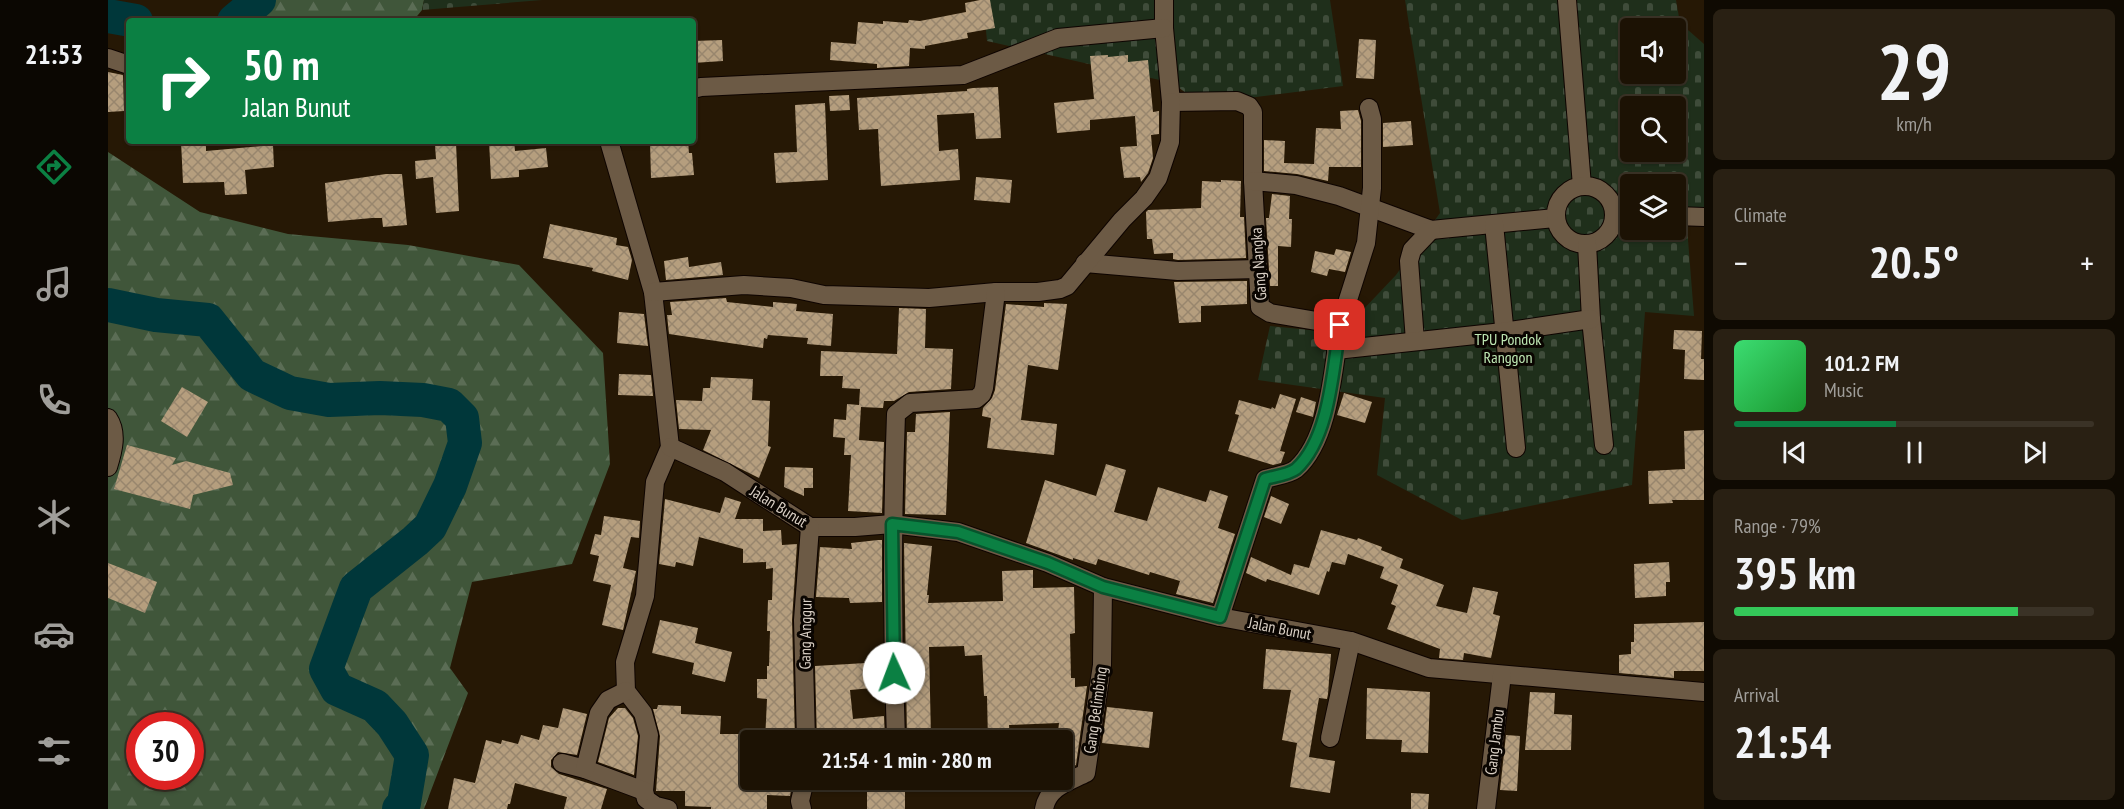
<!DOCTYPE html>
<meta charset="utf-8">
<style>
body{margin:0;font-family:"PT Sans Narrow",sans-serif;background:#292013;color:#f1f3f6;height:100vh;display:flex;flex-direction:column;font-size:22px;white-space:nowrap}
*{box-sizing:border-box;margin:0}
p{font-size:20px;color:#a09e9a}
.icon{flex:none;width:33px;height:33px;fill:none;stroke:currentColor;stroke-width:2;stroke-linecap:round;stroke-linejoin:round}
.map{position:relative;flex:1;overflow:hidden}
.side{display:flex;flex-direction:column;gap:9px;padding:9px;background:#0f0a02;width:420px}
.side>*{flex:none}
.hud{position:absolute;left:18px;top:18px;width:570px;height:126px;border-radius:6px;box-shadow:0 2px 4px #0004,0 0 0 2px #3a3226;background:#0b8043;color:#fff;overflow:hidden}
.tools{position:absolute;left:1512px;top:18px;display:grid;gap:12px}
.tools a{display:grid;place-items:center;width:66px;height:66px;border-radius:6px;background:#1c1204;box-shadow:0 2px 4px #0004,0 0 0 2px #3a3226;font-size:30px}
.speed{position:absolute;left:18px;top:712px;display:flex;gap:12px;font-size:30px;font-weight:700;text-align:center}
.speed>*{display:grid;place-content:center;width:78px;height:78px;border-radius:50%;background:#1c1204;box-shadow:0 2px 4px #0004,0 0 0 2px #3a3226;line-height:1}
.speed .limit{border:9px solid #d22;background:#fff;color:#111}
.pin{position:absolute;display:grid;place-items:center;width:51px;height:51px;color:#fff;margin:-26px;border-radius:12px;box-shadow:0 3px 9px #0006}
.me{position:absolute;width:66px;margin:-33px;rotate:358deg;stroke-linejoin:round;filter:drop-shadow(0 0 4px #0008)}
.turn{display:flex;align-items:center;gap:21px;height:126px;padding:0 18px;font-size:27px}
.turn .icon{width:78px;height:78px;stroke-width:2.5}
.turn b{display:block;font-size:42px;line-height:51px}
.big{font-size:45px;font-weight:800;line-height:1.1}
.side .tile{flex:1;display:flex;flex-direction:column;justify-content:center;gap:9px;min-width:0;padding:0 21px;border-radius:9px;background:#292013}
.side .dial{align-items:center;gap:0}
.dial b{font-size:78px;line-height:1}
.song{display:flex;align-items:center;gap:18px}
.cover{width:72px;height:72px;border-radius:9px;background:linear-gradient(135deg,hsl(140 70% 55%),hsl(130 70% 35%))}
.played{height:6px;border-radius:3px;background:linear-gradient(90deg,#0b8043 45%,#3a3226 45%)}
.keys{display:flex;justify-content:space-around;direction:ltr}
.heat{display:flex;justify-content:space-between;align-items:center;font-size:33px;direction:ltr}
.charge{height:9px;border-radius:4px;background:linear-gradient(90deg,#34c759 79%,#3a3226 0)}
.trip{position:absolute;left:632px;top:730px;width:333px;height:60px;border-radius:6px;background:#1c1204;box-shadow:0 2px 4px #0004,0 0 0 2px #3a3226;font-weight:800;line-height:60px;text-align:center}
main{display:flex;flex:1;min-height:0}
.menu{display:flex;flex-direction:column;width:108px;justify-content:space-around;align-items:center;background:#0b0702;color:#a09e9a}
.menu .icon{width:42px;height:42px}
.menu .active{color:#0b8043}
.menu b{font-size:27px;color:#f1f3f6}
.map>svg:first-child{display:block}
.forest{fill:url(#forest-firs);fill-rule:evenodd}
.cemetery{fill:url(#cemetery-stones);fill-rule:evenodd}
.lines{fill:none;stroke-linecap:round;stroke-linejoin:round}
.river{stroke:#00373a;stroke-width:34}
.building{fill:url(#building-cross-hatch)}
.minor-casing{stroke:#0e0400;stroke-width:20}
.minor{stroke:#6c5a45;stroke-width:18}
.route-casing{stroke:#07532c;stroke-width:15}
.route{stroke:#0b8043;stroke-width:10}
.labels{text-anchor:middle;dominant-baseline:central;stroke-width:6;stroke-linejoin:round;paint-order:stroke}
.street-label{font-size:16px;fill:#d9cfc4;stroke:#0a0501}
.park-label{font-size:16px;fill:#bfe8b4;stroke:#0a0501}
</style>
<main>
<nav class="menu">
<b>21:53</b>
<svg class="icon active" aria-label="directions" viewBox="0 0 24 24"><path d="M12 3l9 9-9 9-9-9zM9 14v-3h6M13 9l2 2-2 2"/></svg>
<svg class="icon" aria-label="music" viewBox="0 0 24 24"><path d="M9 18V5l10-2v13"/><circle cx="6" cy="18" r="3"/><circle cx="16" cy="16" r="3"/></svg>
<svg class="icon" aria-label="phone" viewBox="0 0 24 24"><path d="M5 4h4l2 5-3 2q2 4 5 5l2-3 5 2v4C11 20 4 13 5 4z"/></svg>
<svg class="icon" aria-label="climate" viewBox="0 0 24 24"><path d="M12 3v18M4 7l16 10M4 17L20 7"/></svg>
<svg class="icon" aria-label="car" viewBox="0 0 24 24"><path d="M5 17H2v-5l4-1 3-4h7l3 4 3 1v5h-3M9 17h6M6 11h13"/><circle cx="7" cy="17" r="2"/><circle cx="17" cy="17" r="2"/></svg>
<svg class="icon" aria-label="filters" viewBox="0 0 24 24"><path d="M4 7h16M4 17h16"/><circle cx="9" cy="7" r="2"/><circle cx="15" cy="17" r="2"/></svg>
</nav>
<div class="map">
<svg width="1596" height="809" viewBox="0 0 1596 809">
<defs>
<pattern id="forest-firs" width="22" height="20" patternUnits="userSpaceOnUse" patternTransform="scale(1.5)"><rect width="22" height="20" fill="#40563a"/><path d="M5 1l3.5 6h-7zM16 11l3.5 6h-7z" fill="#5b6d55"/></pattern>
<pattern id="cemetery-stones" width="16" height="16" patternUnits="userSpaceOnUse" patternTransform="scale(1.5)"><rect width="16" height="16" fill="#1f2f1b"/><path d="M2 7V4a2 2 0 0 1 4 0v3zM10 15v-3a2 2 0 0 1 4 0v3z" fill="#3f4c3a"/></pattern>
<pattern id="building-cross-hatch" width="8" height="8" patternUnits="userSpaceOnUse" patternTransform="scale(1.5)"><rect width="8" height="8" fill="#b59e7e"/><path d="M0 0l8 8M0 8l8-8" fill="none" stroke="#98866d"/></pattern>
</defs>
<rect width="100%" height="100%" fill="#261805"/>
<g class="forest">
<path d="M141,0h175l-2,10 -9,11h-185z"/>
<path d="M0,152l92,60 88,22 120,11 111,20 84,88 7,111 -38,100 -100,18 -22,86 18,25 -44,116h-316zM32,726h50v51h-50z"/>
</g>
<g class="cemetery">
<path d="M316,0h118l-120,10z"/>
<path d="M875,0h347l13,86 -143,18 -27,-21 -186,-42z"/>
<path d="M1297,0h271l4,23 24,21v166l-18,4 8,102 -49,-4 -13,173 -170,35 -85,-45 8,-77 -127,-18 12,-54 71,7 55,-58 44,-62zM1522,28h46v46h-46zM1522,106h46v46h-46zM1522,184h46v46h-46z"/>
</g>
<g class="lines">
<g class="river">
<path d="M0,16l28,5"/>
<path d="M126,21l25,-21"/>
<path d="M0,305l48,10 52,5 44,55 38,18 39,7 51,-2 43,2 26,5 13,13 3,25 -15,43 -20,41 -15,14 -59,47 -30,81 11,20 38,17 17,18 20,31 -8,48 -5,6"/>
</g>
</g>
<g class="building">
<path d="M872,0h10l5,28 -28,5 1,5 -43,8v3l-15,-1 -1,18 -32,2v-4l-47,-4 1,-18 25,2 2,-22 25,2v-3l25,2 1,-3 11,1 46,-9 -1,-9z"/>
<path d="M1251,39l17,1 -2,39 -18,-1z"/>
<path d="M614,40l1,21 -30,2v-22z"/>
<path d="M1000,55v2l20,-2v7l20,-2 5,52 6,-1v23l-8,1 2,23 -5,15 -7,9 -1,-5 -16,1 -4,-31 17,-1 -2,-30 -45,4v10l-33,3 -3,-30 40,-4 -4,-43z"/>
<path d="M0,72l15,3 1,36 -16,1z"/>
<path d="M890,87l3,51 -25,1 -2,-26 -37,2 2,36 19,-2 2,31 -79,6 -3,-57 -19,1 -2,-32 110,-7v-2l6,-1z"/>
<path d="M741,95l1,15 -20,1 -1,-15z"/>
<path d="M717,103l3,77 -52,3 -2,-30 23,-1 -2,-47z"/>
<path d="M1250,110l3,11v46h-32l-1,14 -31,-7 -33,-3v-31l21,1 -1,22 30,1 2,-36 25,1 -1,-18z"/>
<path d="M1303,121l2,24 -30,2v-24z"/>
<path d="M73,141h25v10l67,-6 1,22 -29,3 2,24 -22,1 -1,-13 -41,1z"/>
<path d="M381,141h25l1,10 31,-3 2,19 -29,3v7l-28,2z"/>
<path d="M542,141h38l1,12h3l2,22 -43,3z"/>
<path d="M348,143l3,68 -23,2 -3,-36 -17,2 -1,-18 21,-2 -1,-14z"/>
<path d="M278,174h16l5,51 -24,2 -1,-9h-10l-44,4 -3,-39z"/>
<path d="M868,177l36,3 -2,23 -36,-3z"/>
<path d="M1113,180l20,1 -1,36h4l2,41 -68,2 -5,-1v-6l-19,1 -2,-15h-5l-1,-27 2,-2 53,-2 1,-27 19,1z"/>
<path d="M1164,194l18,2 -1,23h3l-1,28 -13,-1v40h-8l-4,-68h3z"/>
<path d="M442,224l67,14 -1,7 12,2 4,13 -4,20 -36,-9 1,-3 -50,-10z"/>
<path d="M1228,249l15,3 -6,20 -16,-3 -2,7 -16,-4 4,-21 19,4z"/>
<path d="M580,257l1,10 32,-5 2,13 -57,5 -2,-19z"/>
<path d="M1139,281v23l-46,2v16l-22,1 -5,-41z"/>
<path d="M618,298l1,4 46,5v-5l24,2 -1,7 37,3 -2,32 -24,-2 1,-6 -40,-3 -1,4 -3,-1 -1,10 -94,-14 -2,-19h5l-2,-13z"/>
<path d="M936,303l23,1 -9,66 -30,-5 -7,55 36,4 -3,31 -67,-7 4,-30 -9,-2 1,-8 9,-10 3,-8 11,-86 38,3z"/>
<path d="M791,308l27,1 -1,39 28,1 -2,40 -42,3 -15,9h-10l-1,7 -22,-1 -2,33 25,2 -2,71 -34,-2 3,-56h-7l1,-17 -12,-1 1,-18 12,1 1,-16 12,1 1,-16 -18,-1 1,-12h-23l1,-25 76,3z"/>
<path d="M511,312l25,2 4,32 -31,-3z"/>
<path d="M1566,330l28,1 -1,28h3v21l-20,-1 1,-29 -12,-1z"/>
<path d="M511,374l32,1 2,21 -35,-1z"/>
<path d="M603,377l42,2 -1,21 18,1 -2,45 3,1 -12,31 -56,-28 8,-20 -32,-1 -3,-29 26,1 1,-13h7z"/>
<path d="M74,387l26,15 -21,35 -26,-16z"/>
<path d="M1236,393l28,9 -7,21 -28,-8z"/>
<path d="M1172,394l16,5 -16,52 5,1 -4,11 -8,2 -45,-14 11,-36 -4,-1 4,-14 32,9 1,-2 3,2z"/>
<path d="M1193,397l15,5 -3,15 -17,-5z"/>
<path d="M842,412l-4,103 -41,-1 2,-82h8l1,-18z"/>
<path d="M1596,430v70h-32l1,3 -24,1 -1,-33 37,-2 -1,-38z"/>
<path d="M19,445l49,13 -4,7 14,-4 44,12 3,12 -40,10 -3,14 -76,-20z"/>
<path d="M998,464l20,6 -12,42 33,9 11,-34 48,15 4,-12 18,6 -10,32 17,6 -22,69 -37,-9 4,-13 -30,-9 -1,3 -51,-16 -2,6 -23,-7v2l-47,-17 19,-63 51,16z"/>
<path d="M677,467l28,1v20h-9v8l-20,-9z"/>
<path d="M1163,496l18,8 -8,20 -17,-7z"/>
<path d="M617,497l16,5 -6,17h28v12l18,-1 1,15 15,-1 -5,76 3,121h-30l2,-42 -10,-1v-19h10v-13h2l1,-35h-3l1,-31h4l1,-32 -7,1v-7l-23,1v-14l-44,-12 -6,29 -17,-4 -1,5 -16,-3 6,-65 55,14z"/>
<path d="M496,516l36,5 -1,17 -8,-1 -8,31 13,3 -13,59 -21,-5 9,-40 -18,-4 6,-25 -9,-2 5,-20 6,1z"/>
<path d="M1213,530l36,10 1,-2 24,9 -1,3 22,9 -3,9 44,17 -8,21 31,7 6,-26 25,5 -5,22 7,2 -9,42 -27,-5 -1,7 -24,-2 1,-9 -53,-20 9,-23 -5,-2 7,-19 -18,-7 4,-11 -36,-13 -3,11 -13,-3 -3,10 -2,-1 -8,24 -52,-16 -1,3 -20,-9 5,-16 40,18 3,-11 15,4z"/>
<path d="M770,540h4v62l-32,1 -1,-5 -33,-1 4,-50 32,2 -1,-6z"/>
<path d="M796,543l28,3 -5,49h2l-1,8 75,-2 -1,-30 31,-1v18l41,-1 1,46 -5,1 1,44h4v9l12,-1 -11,79 -9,4h-5v-28h-5l2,-18 -50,2 1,16h-22l-1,-45h-3l-2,-41 -17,1 -1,-10 -35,1 2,91 -24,1z"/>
<path d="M1561,562l1,20h-4v14l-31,2 -1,-34z"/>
<path d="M0,563l49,19 -12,31 -37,-15z"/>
<path d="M552,620l38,8 -3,15 37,9 -7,30 -33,-8 2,-11 -42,-10z"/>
<path d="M1596,622v49h-30v7l-55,-5v-18l12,-1v-12h3v-18z"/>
<path d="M1158,649l65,5 -3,40 -1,5 -8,-1 -10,59 26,4 -5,32 -40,-6 7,-44 -15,-3 9,-50 -28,-1z"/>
<path d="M775,662v25l-33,3 3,29 31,-3 1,25h-68l-2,-75z"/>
<path d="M1259,688l63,4 -2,61 -27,-1 1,-12 -36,-1z"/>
<path d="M1422,692l25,1 -1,21 18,1 -1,35h-46z"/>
<path d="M550,705l23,1v8l40,2 -1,18h26l-1,46h48l-3,16 -23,-1v14h-56v-2l-26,-1v-15h-29l4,-55 -7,-27h4z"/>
<path d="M999,707l46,5 -4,36 -47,-5z"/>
<path d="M455,708l24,6 -10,41 -19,-3 -7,8v7l8,7 48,15 -6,20h-37l3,-12 -52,-14 -5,21h-2l-1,5h-59l6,-31 21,5 11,-43 15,4 1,-4 16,4 3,-9 18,5 4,-15 15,3z"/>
<path d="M510,708h7l8,10 5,18 -4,39 -36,-13 11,-44z"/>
<path d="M1398,735l14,1 -3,55 -17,-1z"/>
<rect x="759" y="780" width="38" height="29"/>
<path d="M1303,793l18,1 -1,15h-17z"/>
</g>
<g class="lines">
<g class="minor-casing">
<g id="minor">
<path d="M1056,0v28l7,74 66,-1 12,5 4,6v69l7,126 10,6 70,12c-7,43 -10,114 -44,144 -8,6 -22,7 -31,10l-45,138"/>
<path d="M1459,0l15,186"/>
<path d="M0,58l21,7"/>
<path d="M585,89l8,-2 262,-12 95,-37 106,-10"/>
<path d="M501,141l44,151 17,155 -15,35 -10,114 -20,66 1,29 17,22 6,22 -5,56 2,8 10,7 12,3"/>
<path d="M1145,181l43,4 43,11 92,34 124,-12"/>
<circle cx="1477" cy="215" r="29"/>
<path d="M1568,216l28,1"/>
<path d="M1386,224l22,224"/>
<path d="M1479,244l4,75 13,126"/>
<path d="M977,263l93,8 80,-2"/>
<path d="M545,292l91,-7 47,3 33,7 105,3 67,-6h42l22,-3 7,-3 55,-66 22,-22 14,-20 12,-36 1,-40"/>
<path d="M1232,325l26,-82 6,-55v-69l-3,-11"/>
<path d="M1307,341l-6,-80 3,-11 19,-20"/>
<path d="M1228,350l167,-18 88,-13"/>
<path d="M0,418c10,15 5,33 0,49"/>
<path d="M562,447l55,25 85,55h45l37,-3 66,8 90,31 55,24 117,30 131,24 78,27 275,24"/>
<path d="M1222,738l21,-97"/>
<path d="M698,741l-3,-121 7,-93"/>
<path d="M788,741c-4,-109 -4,-218 0,-327l14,-11 66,-4 6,-5 2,-6 12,-96"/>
<path d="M454,763l23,6 59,22"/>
<path d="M477,769l14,-56 9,-13 18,-9"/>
<path d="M694,809l-2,-8 5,-21"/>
<path d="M936,809c4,-22 24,-27 42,-36l16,-108 1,-78"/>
<path d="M1378,809l16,-134"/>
</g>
</g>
<use href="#minor" class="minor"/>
</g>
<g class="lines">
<g class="route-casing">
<path id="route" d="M786,673l-2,-149 66,8 90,31 55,24 117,30 45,-138c10,-3 23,-4 31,-10 34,-31 37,-101 44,-144"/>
</g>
<use href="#route" class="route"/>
</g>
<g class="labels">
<g class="street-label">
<text transform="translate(1150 264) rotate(-94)">Gang Nangka</text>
<text transform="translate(671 506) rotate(32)">Jalan Bunut</text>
<text transform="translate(1172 628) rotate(11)">Jalan Bunut</text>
<text transform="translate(697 634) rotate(-89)">Gang Anggur</text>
<text transform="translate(987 710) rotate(-82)">Gang Belimbing</text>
<text transform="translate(1386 742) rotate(-83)">Gang Jambu</text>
</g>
<g class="park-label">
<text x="1400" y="339">TPU Pondok<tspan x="1400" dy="18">Ranggon</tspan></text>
</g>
</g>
</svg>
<div class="tools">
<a><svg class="icon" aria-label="sound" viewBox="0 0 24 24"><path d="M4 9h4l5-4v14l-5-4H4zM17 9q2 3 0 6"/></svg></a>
<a><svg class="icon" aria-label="search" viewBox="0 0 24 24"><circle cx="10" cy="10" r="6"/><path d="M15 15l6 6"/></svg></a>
<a><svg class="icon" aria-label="layers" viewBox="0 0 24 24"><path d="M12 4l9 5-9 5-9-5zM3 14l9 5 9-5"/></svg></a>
</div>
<div class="speed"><div class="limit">30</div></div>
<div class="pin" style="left:1232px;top:325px;background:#d93025"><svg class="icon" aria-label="arrive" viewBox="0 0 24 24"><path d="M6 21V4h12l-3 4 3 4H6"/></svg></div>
<svg class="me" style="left:786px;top:673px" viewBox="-20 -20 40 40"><circle r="19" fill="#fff"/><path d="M0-13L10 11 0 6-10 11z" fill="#0b8043"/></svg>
<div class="trip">21:54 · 1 min · 280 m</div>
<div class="hud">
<div class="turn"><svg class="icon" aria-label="right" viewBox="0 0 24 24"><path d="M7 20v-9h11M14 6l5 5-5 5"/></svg><div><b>50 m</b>Jalan Bunut</div></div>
</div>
</div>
<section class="side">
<div class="tile dial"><b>29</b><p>km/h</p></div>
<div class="tile"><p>Climate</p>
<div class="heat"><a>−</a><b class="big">20.5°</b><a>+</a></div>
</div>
<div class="tile">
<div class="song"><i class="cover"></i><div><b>101.2 FM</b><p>Music</p></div></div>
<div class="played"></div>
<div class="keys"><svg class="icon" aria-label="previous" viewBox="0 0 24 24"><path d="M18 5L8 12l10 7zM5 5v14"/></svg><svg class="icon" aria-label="pause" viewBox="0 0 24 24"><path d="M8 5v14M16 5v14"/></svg><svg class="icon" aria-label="next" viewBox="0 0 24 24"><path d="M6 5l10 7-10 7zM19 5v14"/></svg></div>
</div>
<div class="tile"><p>Range · 79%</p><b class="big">395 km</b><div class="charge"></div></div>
<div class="tile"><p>Arrival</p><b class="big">21:54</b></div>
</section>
</main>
